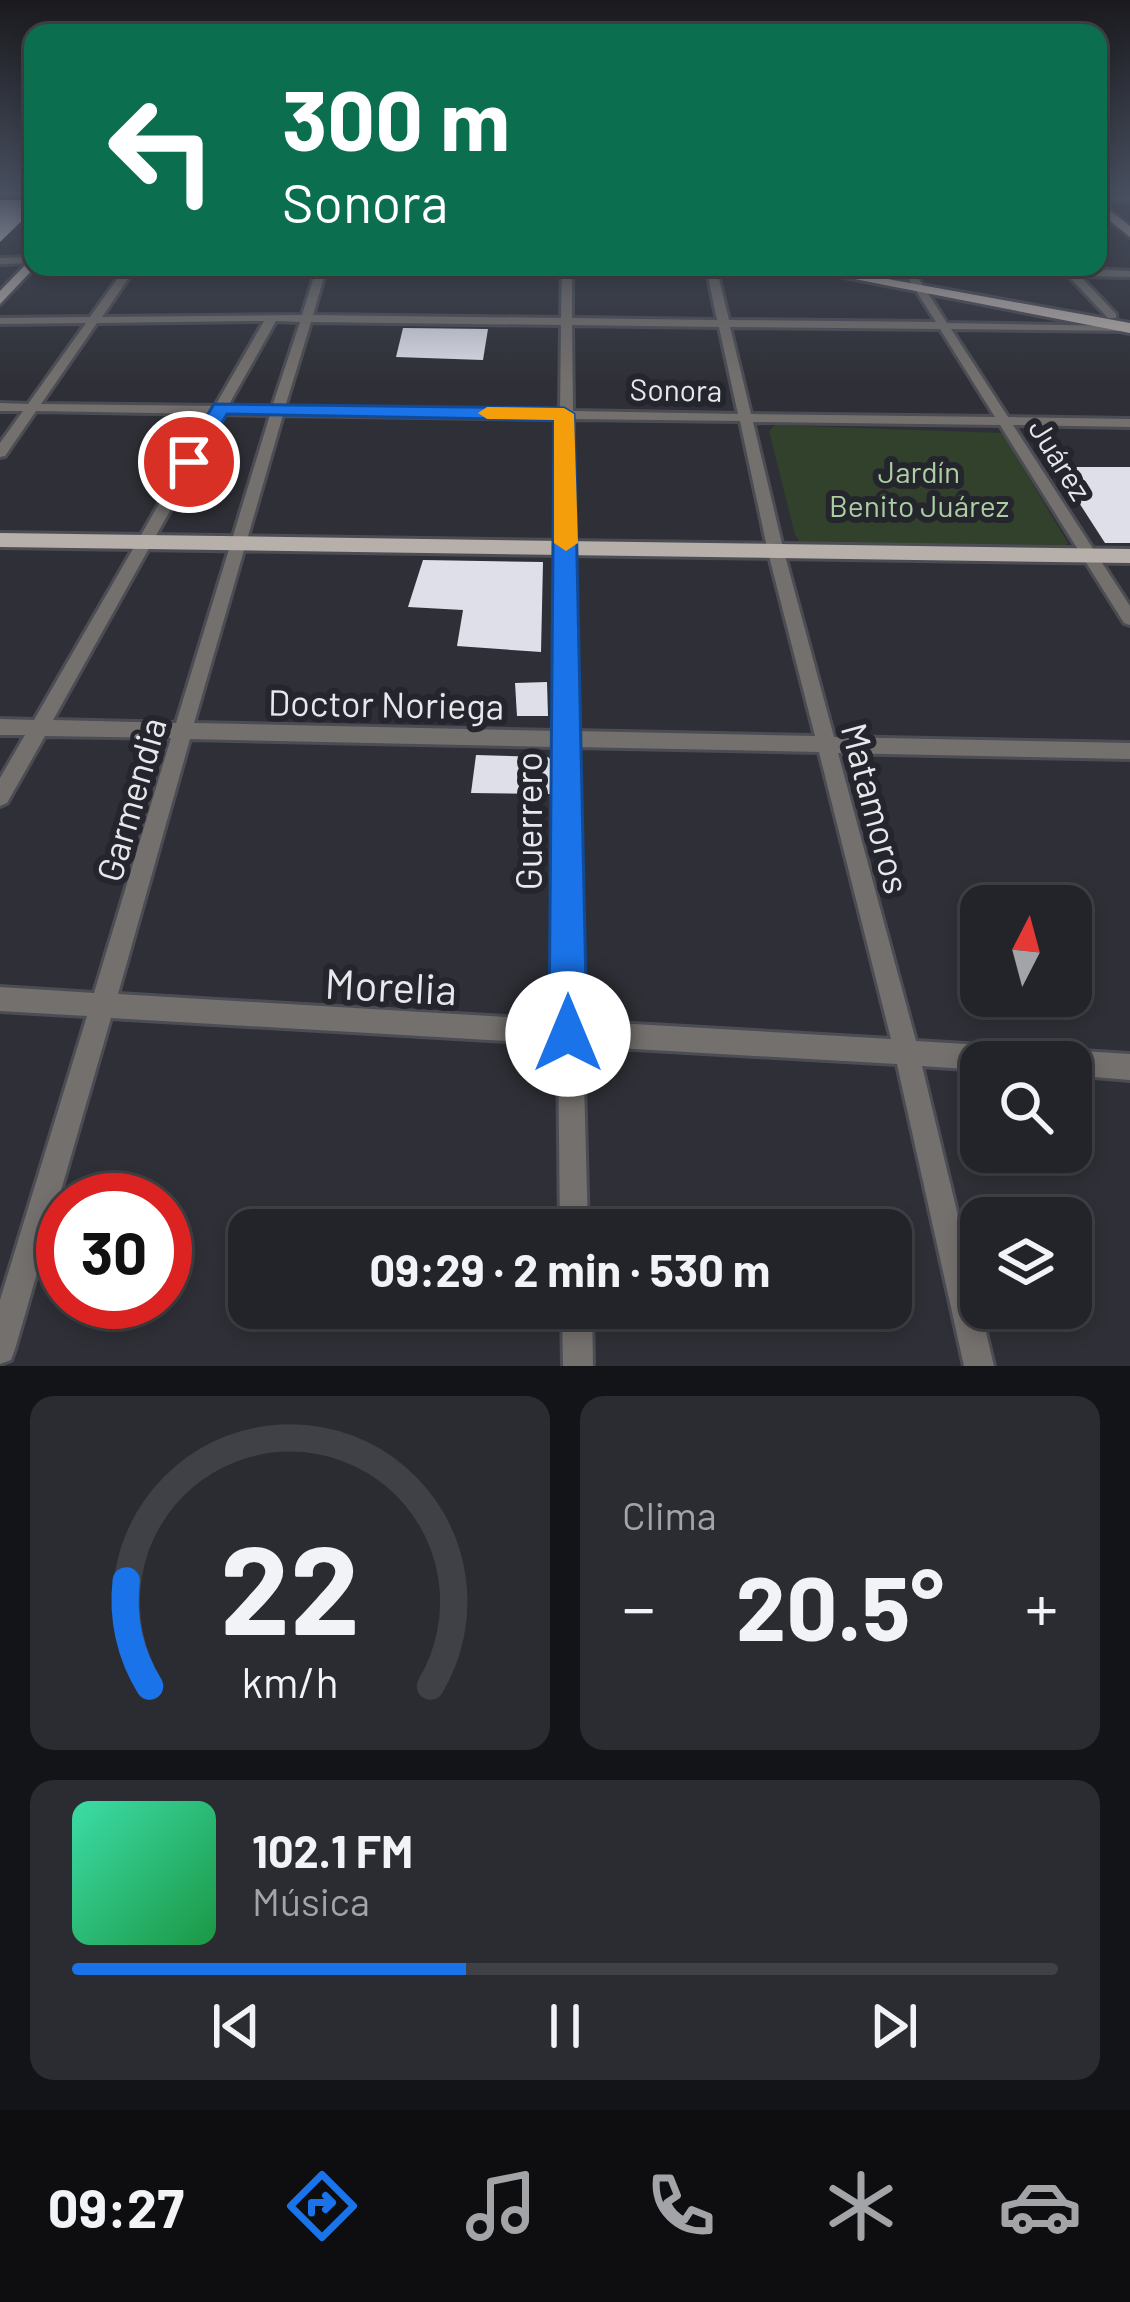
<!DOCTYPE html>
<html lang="es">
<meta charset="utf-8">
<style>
body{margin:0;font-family:Barlow,sans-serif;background:#2b2c31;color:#f1f3f6;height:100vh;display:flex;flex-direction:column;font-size:45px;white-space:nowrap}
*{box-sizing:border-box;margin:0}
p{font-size:39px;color:#a3a4a8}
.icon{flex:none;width:66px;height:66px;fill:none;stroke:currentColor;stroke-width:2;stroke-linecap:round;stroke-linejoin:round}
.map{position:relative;height:1366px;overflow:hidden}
.panel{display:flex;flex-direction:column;gap:30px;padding:30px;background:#131417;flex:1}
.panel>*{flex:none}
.hud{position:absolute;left:24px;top:24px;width:1083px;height:252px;border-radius:24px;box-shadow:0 6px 18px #0003,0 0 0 3px #404146;background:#0b6e4f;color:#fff;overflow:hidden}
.needle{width:78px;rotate:6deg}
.controls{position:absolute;left:960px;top:885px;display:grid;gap:24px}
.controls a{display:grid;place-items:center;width:132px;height:132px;border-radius:24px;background:#232429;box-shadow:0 6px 18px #0003,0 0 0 3px #404146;font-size:60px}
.speed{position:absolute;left:36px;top:1173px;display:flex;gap:24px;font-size:60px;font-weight:700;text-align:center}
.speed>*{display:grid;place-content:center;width:156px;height:156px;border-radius:50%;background:#232429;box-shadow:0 6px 18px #0003,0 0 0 3px #404146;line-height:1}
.speed .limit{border:18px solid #d22;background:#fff;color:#111}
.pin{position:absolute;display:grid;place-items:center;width:102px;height:102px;color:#fff;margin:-51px;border:6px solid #fff;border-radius:50%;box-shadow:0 3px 12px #0007}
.me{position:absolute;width:132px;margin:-66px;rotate:0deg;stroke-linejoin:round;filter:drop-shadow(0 0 9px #0008)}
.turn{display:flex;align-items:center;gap:42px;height:252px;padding:0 60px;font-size:54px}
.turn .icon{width:156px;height:156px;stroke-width:2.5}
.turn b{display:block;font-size:84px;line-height:102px}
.big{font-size:90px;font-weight:700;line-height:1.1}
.panel .tile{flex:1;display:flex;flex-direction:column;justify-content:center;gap:18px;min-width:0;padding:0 42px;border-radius:24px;background:#2b2c31}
.panel .dial{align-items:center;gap:0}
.dial svg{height:312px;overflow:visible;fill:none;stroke:#404146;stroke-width:7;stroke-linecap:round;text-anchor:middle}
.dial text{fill:#f1f3f6;stroke:none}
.song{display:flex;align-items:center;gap:36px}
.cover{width:144px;height:144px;border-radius:18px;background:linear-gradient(135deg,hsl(160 70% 55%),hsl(140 70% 35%))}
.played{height:12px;border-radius:6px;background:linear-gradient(90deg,#1a73e8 40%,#404146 40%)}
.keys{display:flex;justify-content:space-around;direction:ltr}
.heat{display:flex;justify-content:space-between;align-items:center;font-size:66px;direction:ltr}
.panel .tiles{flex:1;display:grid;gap:30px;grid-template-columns:1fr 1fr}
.tile:last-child{grid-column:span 2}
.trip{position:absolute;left:228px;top:1209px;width:684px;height:120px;border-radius:24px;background:#232429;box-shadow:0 6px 18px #0003,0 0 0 3px #404146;font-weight:700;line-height:120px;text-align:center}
.tabs{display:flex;height:192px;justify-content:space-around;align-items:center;background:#0e0e10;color:#a3a4a8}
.tabs .icon{width:84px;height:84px}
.tabs .active{color:#1a73e8}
.tabs b{font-size:54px;color:#f1f3f6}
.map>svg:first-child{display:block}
.green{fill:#31412b}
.building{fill:#dedfe9}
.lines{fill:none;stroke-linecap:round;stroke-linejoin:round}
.minor-casing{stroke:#4c4d54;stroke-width:6}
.major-casing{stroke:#4c4d54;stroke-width:6}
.minor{fill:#74706d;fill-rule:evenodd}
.major{fill:#b7afaa;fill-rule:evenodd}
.route{fill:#1a73e8;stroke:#114b97;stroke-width:3}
.slow{fill:#f59e0b}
.labels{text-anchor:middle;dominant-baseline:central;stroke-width:12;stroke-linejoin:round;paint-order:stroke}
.far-street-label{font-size:30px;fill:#e7e8ed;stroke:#25262d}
.far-park-label{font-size:30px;fill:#accfa0;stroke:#25262d}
.street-label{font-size:36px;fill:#e7e8ed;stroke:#25262d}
.near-street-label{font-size:42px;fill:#e7e8ed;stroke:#25262d}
</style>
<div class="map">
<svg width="1130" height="1366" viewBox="0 0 1130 1366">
<rect width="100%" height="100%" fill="#2f3037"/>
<path class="green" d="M775,425l227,8 66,110 -6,7 -261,-6 -6,-9 -26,-104z"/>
<g class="building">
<path d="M0,200h33v10l-33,32z"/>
<path d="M403,328l85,1 -5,31 -87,-3z"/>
<path d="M1056,467h74v76h-25z"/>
<path d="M423,560l120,2 -2,90 -84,-6 6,-36 -55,-3z"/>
<path d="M547,682l1,34h-31l-2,-33z"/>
<path d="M476,755l72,2 4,4 -1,33 -80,-1z"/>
</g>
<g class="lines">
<g class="minor-casing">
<g id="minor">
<rect x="1098" y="195" width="32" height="6"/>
<path d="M33,257v6l-33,1v-6z"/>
<path d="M126,267h10l-34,50 200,-2 15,-48h10l-14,48 248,3 1,-51h10v51l145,2 -11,-53h10l13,53 207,2 -35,-55h10l36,56 183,3v4l-4,1 -175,-2 57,88 122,2v8l-117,-2 117,181v19l-6,-2 -124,-198 -247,-3 31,130 50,185 296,6v16l-292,-6 78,288 214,13v26l-59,-5v-13h-90v8l-59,-4 72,300h-30l-67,-302 -314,-18 5,184h-28l-2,-186 -447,-26 -96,331 -4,11 -11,4v-64l87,-284 -87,-5v-24l94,6 77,-255 -126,-2 -38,67 -7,3v-28l25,-43h-25v-16l34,1 177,-306 -175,-3 -31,45 -5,1v-14l23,-32h-23v-8l28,1 58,-81 -86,1v-6l90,-1zM264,321l-49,85 -174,-2 56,-81zM276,321l24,1 -28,85 -44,-1zM311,322l250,3 -1,86 -275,-4zM572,325l147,2 19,87 -165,-3zM730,327l210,2 55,88 -244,-3zM224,414l46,1 -94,308 -123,-3zM283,415l277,4 -4,312 -362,-8zM573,419l167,2 28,131 47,184 -241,-5zM190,739l366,8 2,273 -440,-26zM575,747l244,5 72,287 -309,-18z"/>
<path d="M1060,267l70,4v6l-50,-1 36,38v4h-8z"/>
<path d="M562,1308h30l1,58h-30z"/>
</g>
</g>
<g class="major-casing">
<g id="major">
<rect x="0" y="191" width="33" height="4"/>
<path d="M1098,201l32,25v11l-32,-26z"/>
<path d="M33,257l2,10 -35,37v-13z"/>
<path d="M793,267h29l308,56v10z"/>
<path d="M0,533l1130,16v14l-1130,-16z"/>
</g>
</g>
<use href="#minor" class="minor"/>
<use href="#major" class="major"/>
</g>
<linearGradient id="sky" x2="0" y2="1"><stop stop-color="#1a1a1e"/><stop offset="0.5" stop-color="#474e5e"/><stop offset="1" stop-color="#474e5e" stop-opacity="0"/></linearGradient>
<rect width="1130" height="382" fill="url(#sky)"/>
<path class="route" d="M214,404l350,4 10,6 13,620 -6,13 -13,6 -13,-6 -6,-13 5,-614 -327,-6 -30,52h-15l-3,-4z"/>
<path class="slow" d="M564,408l10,6 4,129 -12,8 -12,-8v-123l-67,-1 -9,-6 9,-6z"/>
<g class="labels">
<g class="far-street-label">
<text transform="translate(676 389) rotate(1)">Sonora</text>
<text transform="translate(1061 459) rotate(58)">Juárez</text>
</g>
<g class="far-park-label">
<text x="919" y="471">Jardín<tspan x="919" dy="34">Benito Juárez</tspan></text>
</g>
<g class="street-label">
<text transform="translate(386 703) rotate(1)">Doctor Noriega</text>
<text transform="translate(130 799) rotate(-74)">Garmendia</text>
<text transform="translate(877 808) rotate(75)">Matamoros</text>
<text transform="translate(527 821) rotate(-90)">Guerrero</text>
</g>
<g class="near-street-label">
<text transform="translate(391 985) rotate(3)">Morelia</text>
</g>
</g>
</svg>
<div class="controls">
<a><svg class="needle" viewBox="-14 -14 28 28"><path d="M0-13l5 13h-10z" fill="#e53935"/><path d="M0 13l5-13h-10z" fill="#a3a4a8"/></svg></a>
<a><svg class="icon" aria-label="search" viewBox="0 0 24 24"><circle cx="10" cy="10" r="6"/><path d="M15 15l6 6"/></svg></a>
<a><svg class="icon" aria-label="layers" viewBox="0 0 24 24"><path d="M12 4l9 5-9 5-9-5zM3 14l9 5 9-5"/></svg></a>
</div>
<div class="speed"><div class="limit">30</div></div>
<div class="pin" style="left:189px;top:462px;background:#d93025"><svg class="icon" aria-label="arrive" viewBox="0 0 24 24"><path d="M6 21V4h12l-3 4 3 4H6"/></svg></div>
<svg class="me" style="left:568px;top:1034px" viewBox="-20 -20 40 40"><circle r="19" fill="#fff"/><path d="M0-13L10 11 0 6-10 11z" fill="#1a73e8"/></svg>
<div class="trip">09:29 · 2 min · 530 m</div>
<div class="hud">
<div class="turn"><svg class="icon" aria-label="left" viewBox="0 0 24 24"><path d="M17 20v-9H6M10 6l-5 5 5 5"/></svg><div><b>300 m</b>Sonora</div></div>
</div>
</div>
<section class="panel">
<div class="tiles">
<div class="tile dial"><svg viewBox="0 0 100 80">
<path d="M14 69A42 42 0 1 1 86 69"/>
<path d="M14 69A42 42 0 0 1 8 42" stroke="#1a73e8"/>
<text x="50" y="56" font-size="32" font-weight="700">22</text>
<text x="50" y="72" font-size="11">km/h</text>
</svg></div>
<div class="tile"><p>Clima</p>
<div class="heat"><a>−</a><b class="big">20.5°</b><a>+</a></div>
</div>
<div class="tile">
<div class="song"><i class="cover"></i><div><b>102.1 FM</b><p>Música</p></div></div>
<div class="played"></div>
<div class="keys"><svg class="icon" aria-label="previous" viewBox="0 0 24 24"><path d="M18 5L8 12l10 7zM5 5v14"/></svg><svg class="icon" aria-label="pause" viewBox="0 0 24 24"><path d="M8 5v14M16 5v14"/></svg><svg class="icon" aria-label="next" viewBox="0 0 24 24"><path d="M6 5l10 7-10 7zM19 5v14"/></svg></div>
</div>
</div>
</section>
<nav class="tabs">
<b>09:27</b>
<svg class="icon active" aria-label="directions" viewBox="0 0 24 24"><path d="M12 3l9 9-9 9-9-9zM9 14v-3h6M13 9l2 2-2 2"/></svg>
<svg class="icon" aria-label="music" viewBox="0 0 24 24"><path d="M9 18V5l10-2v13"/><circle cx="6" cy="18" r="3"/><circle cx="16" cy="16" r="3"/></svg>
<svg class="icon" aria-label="phone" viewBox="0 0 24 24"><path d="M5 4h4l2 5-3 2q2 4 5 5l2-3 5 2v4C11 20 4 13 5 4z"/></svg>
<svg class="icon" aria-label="climate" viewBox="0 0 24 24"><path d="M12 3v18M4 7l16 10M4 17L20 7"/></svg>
<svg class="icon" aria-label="car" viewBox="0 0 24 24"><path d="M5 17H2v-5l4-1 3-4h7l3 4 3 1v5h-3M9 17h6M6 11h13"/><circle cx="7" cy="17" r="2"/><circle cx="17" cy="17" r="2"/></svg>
</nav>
